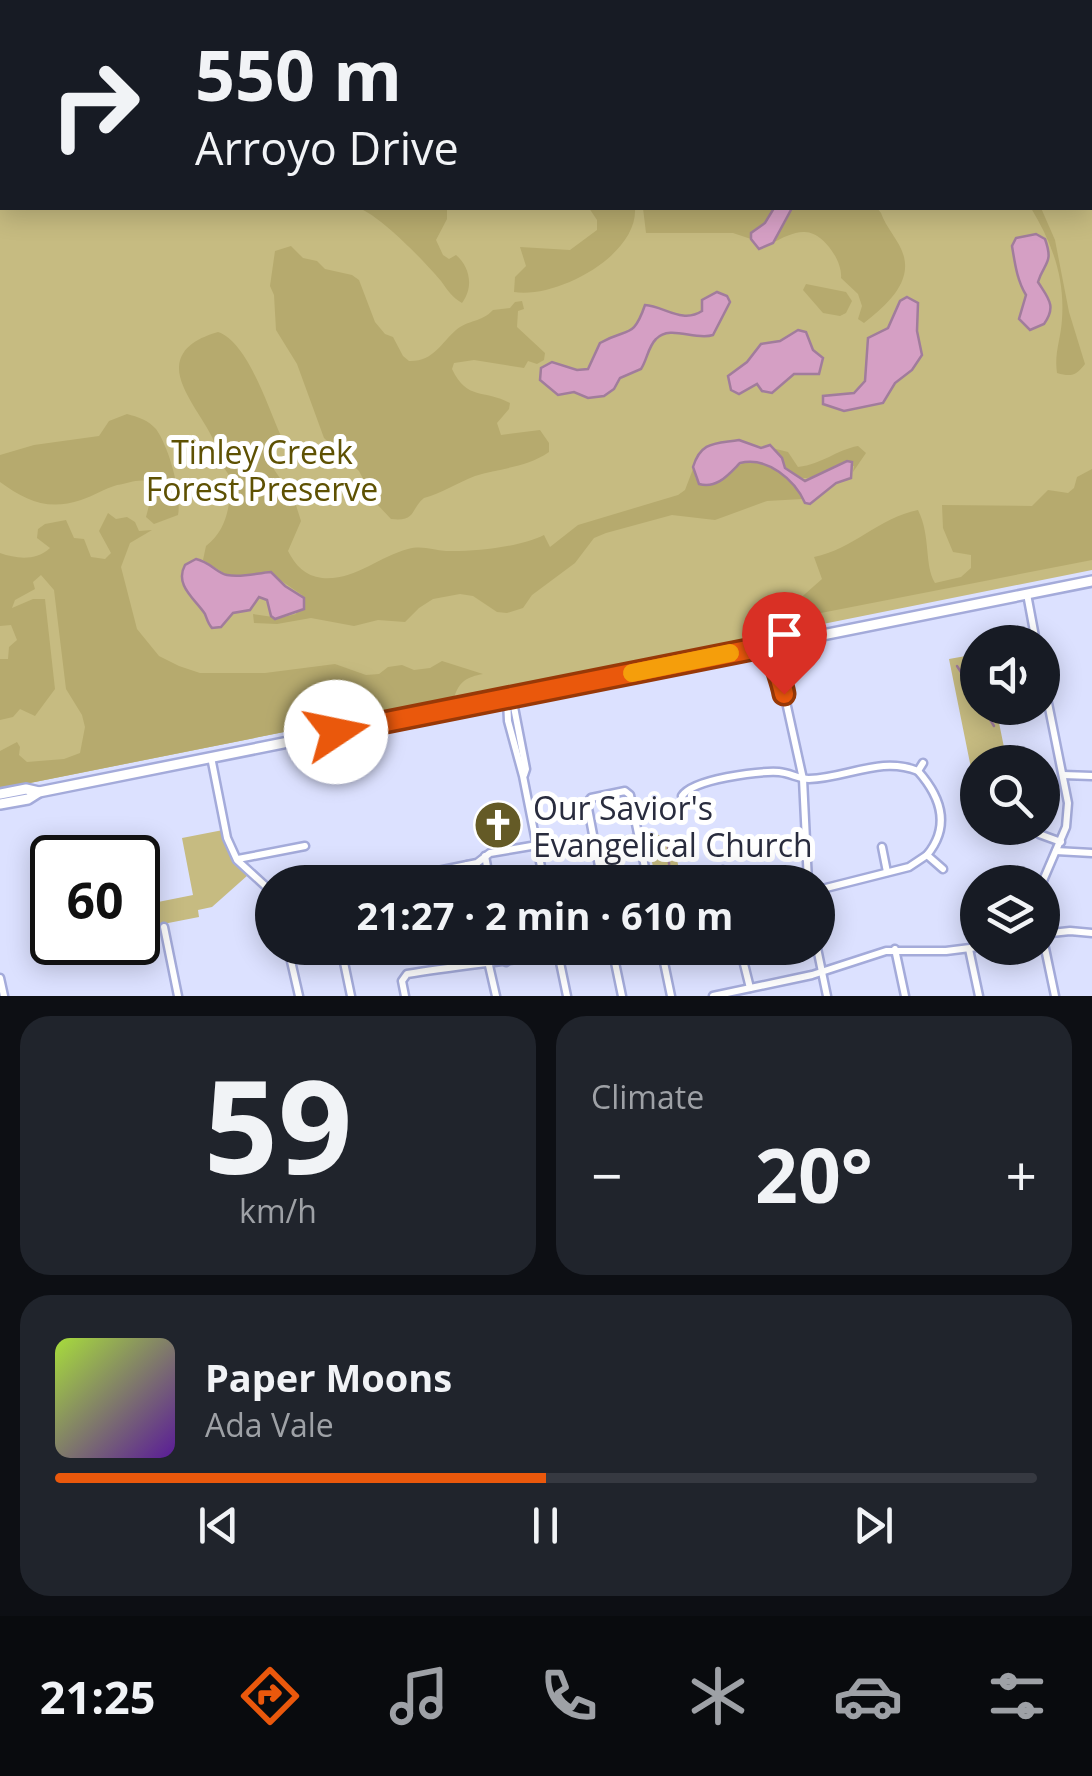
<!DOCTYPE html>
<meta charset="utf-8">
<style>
body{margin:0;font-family:"Open Sans",sans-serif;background:#20242c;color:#f1f3f6;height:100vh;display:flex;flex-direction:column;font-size:38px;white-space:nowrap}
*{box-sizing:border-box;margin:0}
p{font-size:32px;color:#9ea1a6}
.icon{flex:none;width:55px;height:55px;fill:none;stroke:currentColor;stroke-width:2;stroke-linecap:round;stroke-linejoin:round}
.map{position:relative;height:996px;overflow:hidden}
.drawer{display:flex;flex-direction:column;gap:20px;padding:20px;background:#0d0f14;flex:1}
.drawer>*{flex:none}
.top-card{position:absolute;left:0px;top:0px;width:1092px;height:210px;box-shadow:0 5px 25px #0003;background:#171b24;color:#f1f3f6;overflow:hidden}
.fabs{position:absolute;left:960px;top:625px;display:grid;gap:20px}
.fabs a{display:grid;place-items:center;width:100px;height:100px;border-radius:50%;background:#171b24;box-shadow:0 5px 25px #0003;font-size:50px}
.speed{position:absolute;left:30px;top:835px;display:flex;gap:20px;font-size:50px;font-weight:700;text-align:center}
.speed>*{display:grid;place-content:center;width:130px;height:130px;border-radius:50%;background:#171b24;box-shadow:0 5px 25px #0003;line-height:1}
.speed .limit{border:5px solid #111;border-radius:15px;background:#fff;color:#111}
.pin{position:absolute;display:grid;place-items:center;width:85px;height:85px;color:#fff;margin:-102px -42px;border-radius:50% 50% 50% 0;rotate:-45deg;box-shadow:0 0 10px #0007}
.pin .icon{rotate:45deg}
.me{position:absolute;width:110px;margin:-55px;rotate:79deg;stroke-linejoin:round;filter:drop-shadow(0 0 8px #0008)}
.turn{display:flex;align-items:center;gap:35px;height:210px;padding:0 30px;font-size:45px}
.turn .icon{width:130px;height:130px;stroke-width:2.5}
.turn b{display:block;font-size:70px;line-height:85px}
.big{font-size:75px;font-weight:700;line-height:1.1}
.drawer .widget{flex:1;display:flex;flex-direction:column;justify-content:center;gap:15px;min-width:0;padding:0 35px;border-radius:30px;background:#20242c}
.drawer .dial{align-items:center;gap:0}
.dial b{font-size:130px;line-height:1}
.song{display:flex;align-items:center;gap:30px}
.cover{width:120px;height:120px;border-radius:15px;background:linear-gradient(135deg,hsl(80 70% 55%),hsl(270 70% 35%))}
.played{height:10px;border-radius:5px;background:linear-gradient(90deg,#ea580c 50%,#363941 50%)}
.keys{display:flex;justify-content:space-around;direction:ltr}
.heat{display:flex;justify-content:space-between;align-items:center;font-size:55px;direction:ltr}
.drawer .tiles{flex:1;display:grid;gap:20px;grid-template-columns:1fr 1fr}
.widget:last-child{grid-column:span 2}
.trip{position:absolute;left:255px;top:865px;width:580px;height:100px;border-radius:50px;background:#171b24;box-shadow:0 5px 25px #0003;font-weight:700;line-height:100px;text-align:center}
.menu{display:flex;height:160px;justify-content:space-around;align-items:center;background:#090b0e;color:#9ea1a6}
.menu .icon{width:70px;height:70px}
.menu .selected{color:#ea580c}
.menu b{font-size:45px;color:#f1f3f6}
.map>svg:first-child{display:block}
.green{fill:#c6bb81}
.forest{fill:#b6aa6e}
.water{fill:#d59fc4;stroke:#a17c9c;stroke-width:2.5}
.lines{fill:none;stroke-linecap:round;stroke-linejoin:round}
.stream{stroke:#a17c9c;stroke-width:2.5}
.minor-casing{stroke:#a4abda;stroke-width:11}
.major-casing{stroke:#a4abda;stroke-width:14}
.minor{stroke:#fff;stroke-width:6}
.major{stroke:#fff;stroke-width:9}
.route-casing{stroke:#983908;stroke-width:25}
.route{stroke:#ea580c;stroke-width:18}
.slow{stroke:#f59e0b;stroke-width:18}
.labels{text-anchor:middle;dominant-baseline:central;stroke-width:10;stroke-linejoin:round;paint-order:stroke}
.park-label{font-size:32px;fill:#5e5103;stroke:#fff}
.poi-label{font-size:32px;fill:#292c3e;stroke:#fff;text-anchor:start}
</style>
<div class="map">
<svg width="1092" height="996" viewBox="0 0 1092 996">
<rect width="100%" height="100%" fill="#dce1ff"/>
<g class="green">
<path d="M0,0l476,2h-474v206h1088v-206h-469l471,-2v570l-1092,219z"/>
<path d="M977,654l1,54h18l11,54h-29l-1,10 -5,1 -23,-114z"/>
<path d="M223,830l12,29 13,16 -36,32 -14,3 1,7 -41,8 -5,-22 40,-8 -11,-57z"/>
<path d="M646,832l26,6 10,44h-26z"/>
</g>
<g class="forest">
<path d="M697,0h395v33l-2,2v-33h-406z"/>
<path d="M359,208h88v11l-11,21 7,15 6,4 7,-4c14,12 18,32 6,48 -10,-6 -14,-12 -21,-22 -17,-20 -58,-63 -82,-73z"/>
<path d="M589,208h46c3,48 -79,91 -121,84l1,-15 11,-11 -6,-19 50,3 27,-20v-10z"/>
<path d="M643,208h131l-9,15 -14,9v7l-18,-6h-87z"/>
<path d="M792,208h85l4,5c5,15 19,28 23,44 7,28 -20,50 -40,66l-6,-4 4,-13 -4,-12 -17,-16c2,-17 -19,-48 -38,-46 -9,0 -22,6 -30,11z"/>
<path d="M1031,208h10l14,32 14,72 16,52c-9,12 -14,13 -28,9 -3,-20 4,-34 5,-54 3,-42 -10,-76 -31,-111z"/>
<path d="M291,246l12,12 14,3 8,8 27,6 7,5 16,42 10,12 8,3 10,19 6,5c24,1 32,-18 47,-31 12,-10 26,-8 37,-20l17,-2 5,-6 7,-1 2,8 -6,2 -1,16 28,26 -1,7 -7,4 -9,-3 -4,7 -50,-8 -20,3 -2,6c15,32 32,20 58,34l-1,6 -12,14 4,12 39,-5 9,13v9c-23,16 -49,16 -74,24 -18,7 -33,17 -51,22 -14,11 -7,24 -33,21l-16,-17 -16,-31 -35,-33 -27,-74 -21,-34 -2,-35 -4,-9 5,-35z"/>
<path d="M806,284l40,8 6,9 -6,12 -6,3 -17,-3 -20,-23z"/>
<path d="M218,332c30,10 50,76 63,104l-12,26 25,37 7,22 -13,30c7,14 17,25 34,27 32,3 56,-21 86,-29 14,-4 25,1 38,2 27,1 75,-4 98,-16l6,12 28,-22 100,-30 7,-5 8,-21 3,10 38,-10 12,-8c21,-1 51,17 56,38l-35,2 -52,19 -43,-5 -66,18 -12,5 -19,25 -43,32 -9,13 -16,5 -10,-1 -24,-16 -13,-2 -27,5 -14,9 -14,14 -27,-2 -24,6 -43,-8 -34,6 -23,-1 -1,-9 27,4 16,-4 6,-19 -35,-24 -19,6 -21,-2 -24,-15 3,-14c21,-16 23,-39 26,-64 -3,-9 -8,-13 -12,-20 -4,-7 -3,-16 -7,-23 -9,-20 -35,-50 -34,-72 1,-21 22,-30 39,-35z"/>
<path d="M127,414c11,3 21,6 29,15 13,18 26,65 22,86l-24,9 -8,-7 6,-23 -4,-13c-12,-2 -19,2 -31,4 -14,4 -23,11 -36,15 -33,11 -55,1 -81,-18v-27l34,-10 65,-9 10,-15z"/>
<path d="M858,446l8,7 -13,19 1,-6c-42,-2 -47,38 -82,-18l16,4 10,15c25,-3 38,-17 60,-21z"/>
<path d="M1092,469v91l-307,60 -5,-4 42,-37 -8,-22c39,-8 65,-39 104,-47 13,26 6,55 17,73l26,-6 10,-9v-13l-18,-3 -10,-24 -1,-23 90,1 16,-16 20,3 6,-5 3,-11z"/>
<path d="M108,513l8,6 11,-2 8,5 4,9 13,-1 -22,13 -9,24 16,62 22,27 20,10 21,7h65l70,-9 31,11 13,-1 9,-7 14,-2 12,5 16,-2 12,-7 41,13c-16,3 -24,7 -29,24l-454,91v-38l17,-9 3,5 -1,8 8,7 37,-3 16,-6 5,-26 -3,-12 -16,-26 -12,-99 -13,-15 -8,7 2,7 -20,11 -3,8 21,-9h12l10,90 -20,27 -15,-7 -7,8 -13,3v-61h8l1,-12 8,-7 -6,-15 -11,1v-73c17,6 36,8 50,-5l-13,-10 1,-9 7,-5 21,-4 8,18 10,1 7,18 14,2 6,-6 -12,-22z"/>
</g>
<g class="water">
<path d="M774,208h18l-19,35 -14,6 -8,-10v-6l14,-10z"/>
<path d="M1036,234l9,5c9,25 -1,23 -7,43 10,16 19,24 6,42l-14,6 -11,-11 7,-24c-9,-15 -11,-31 -14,-49l4,-8z"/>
<path d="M717,292l10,4 3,6 -17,33c-18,6 -43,-11 -57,4 -8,8 -9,21 -15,30l-21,9 -6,11 -10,7 -16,2 -14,-6 -16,3 -18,-15 1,-12 11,-6 25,8 11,-1 12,-26c28,-16 33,-3 45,-38 19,1 37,19 57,6v-11z"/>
<path d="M907,297l11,6 -1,28 5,24 -10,15 -17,13 -12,20 -39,8 -21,-7v-8l31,-3 11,-12 3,-43 20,-10 12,-27z"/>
<path d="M798,330l8,2 7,18 10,8 -4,16h-25l-22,19 -10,-2 -5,-7 -18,10 -8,-4 -3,-14 19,-14 14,-18 19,-3z"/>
<path d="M739,440l22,8 9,-3 12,13 3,10 20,13 42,-20 5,1 -1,16 -15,5 -26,21 -5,-1c-10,-23 -38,-47 -65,-40 -12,12 -23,26 -41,21l-6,-17c8,-26 22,-23 46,-27z"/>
<path d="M196,559c14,3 21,14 31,16 15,3 30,-2 44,-3l14,14 19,12v11l-29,10 -4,-3 -4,-16 -8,-3 -9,13 -17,3 -12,14 -9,1c-4,-4 -5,-9 -7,-14 -10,-15 -31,-29 -20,-49z"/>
</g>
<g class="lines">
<g class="stream">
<path d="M957,666l21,32"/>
<path d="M983,708l11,18"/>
<path d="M668,844l2,38"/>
<path d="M674,948v13"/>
<path d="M675,960l27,-4"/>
</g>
<g class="minor-casing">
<g id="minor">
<path d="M480,0v2"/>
<path d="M614,2l13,-2"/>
<path d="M1027,594l9,48"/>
<path d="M773,645l7,9 -1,16 24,109 5,103"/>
<path d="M773,645l-1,13 7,11"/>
<path d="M1042,673l26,130 -2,24 -24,56"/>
<path d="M507,698l7,9 12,62 -2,6"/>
<path d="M507,699l1,22 15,55 21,106"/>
<path d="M211,757l16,81 10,22 35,32"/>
<path d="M918,771c23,26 33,55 9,84l16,14"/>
<path d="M1063,775l29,1"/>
<path d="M682,796c11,-17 76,-25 97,-24 11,1 20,7 30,7 39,-1 71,-23 109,-8l5,-8"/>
<path d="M1039,834l22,8"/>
<path d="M595,847l44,-9"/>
<path d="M882,847l5,25"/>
<path d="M1056,851l36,2"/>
<path d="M485,856l5,26"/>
<path d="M238,859l67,-13"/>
<path d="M467,865l4,17"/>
<path d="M384,882l93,-19 13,-10 47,-8"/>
<path d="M564,882l37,-7"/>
<path d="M602,882l-15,-79 4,-5 34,-7 5,4 18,87"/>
<path d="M720,882l3,-12"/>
<path d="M818,890l91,-23 18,-12"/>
<path d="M164,927l14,69"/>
<path d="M288,948l11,48"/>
<path d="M341,948l10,48"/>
<path d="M485,948l11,48"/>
<path d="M503,948l3,14"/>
<path d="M557,948l10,48"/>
<path d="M612,948l10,48"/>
<path d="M661,948l10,48"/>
<path d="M740,948l10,40"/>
<path d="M817,948l10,48"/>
<path d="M895,949l10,47"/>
<path d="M969,949l10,47"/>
<path d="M0,978l4,18"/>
<path d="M405,996l-3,-15 5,-7c60,-10 118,-14 177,-26"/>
<path d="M713,996l99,-21 74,-24h60l32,-4"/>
<path d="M1055,996l-13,-62 28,-3 22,2"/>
</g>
</g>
<g class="major-casing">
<g id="major">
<path d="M0,794l26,-5 13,3"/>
<path d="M0,804l28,-5 11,-7 1053,-211"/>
</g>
</g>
<use href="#minor" class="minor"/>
<use href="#major" class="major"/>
</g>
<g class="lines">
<g class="route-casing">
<path id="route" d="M336,732l437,-87c-1,16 8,32 11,49"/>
</g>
<use href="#route" class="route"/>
<path class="slow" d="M632,673l98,-20"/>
</g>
<defs>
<g id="church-disc" transform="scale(2.5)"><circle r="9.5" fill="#645a26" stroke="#fff"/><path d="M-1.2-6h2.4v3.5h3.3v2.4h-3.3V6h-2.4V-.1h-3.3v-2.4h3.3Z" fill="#fff"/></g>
</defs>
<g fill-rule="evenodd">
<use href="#church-disc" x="498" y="825"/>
</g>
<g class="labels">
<g class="park-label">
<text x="262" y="451">Tinley Creek<tspan x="262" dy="37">Forest Preserve</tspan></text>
</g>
<g class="poi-label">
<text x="533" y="807">Our Savior's<tspan x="533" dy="37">Evangelical Church</tspan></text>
</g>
</g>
</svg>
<div class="fabs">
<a><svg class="icon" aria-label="sound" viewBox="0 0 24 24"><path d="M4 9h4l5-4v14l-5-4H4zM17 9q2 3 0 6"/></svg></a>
<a><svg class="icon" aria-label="search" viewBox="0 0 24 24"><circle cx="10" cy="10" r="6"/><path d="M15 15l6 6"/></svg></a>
<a><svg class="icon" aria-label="layers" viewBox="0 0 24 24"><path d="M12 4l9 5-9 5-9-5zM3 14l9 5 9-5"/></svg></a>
</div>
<div class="speed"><div class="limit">60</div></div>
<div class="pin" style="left:784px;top:694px;background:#d93025"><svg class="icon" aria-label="arrive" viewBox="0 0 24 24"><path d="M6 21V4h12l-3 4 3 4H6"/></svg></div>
<svg class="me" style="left:336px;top:732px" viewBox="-20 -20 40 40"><circle r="19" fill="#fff"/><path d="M0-13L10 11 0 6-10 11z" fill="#ea580c"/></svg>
<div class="trip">21:27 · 2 min · 610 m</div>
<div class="top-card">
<div class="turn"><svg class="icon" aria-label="right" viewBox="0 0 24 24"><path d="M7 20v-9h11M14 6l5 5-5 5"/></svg><div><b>550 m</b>Arroyo Drive</div></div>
</div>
</div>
<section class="drawer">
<div class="tiles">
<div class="widget dial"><b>59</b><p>km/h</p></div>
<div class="widget"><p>Climate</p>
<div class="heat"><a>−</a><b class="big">20°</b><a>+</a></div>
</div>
<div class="widget">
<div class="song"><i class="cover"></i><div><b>Paper Moons</b><p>Ada Vale</p></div></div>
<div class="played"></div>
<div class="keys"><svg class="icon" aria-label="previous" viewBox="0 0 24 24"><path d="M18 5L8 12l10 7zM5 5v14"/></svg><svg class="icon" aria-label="pause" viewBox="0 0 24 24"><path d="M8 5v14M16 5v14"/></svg><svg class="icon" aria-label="next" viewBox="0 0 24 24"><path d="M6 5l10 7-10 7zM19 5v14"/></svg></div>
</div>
</div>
</section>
<nav class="menu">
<b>21:25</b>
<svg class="icon selected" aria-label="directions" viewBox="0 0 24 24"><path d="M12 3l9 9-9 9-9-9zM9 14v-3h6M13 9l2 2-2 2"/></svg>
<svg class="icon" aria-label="music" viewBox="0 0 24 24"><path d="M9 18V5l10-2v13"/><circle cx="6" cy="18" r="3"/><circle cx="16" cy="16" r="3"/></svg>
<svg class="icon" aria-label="phone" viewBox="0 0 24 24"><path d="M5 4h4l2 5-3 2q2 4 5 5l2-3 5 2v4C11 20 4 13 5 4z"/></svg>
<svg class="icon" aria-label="climate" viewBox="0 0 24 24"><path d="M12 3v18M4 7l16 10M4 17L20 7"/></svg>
<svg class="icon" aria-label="car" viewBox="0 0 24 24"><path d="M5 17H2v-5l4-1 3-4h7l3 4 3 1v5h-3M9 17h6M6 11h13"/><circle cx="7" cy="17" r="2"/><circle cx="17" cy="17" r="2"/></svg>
<svg class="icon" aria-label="filters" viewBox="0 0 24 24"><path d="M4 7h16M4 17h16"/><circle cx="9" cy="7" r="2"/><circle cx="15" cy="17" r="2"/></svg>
</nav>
